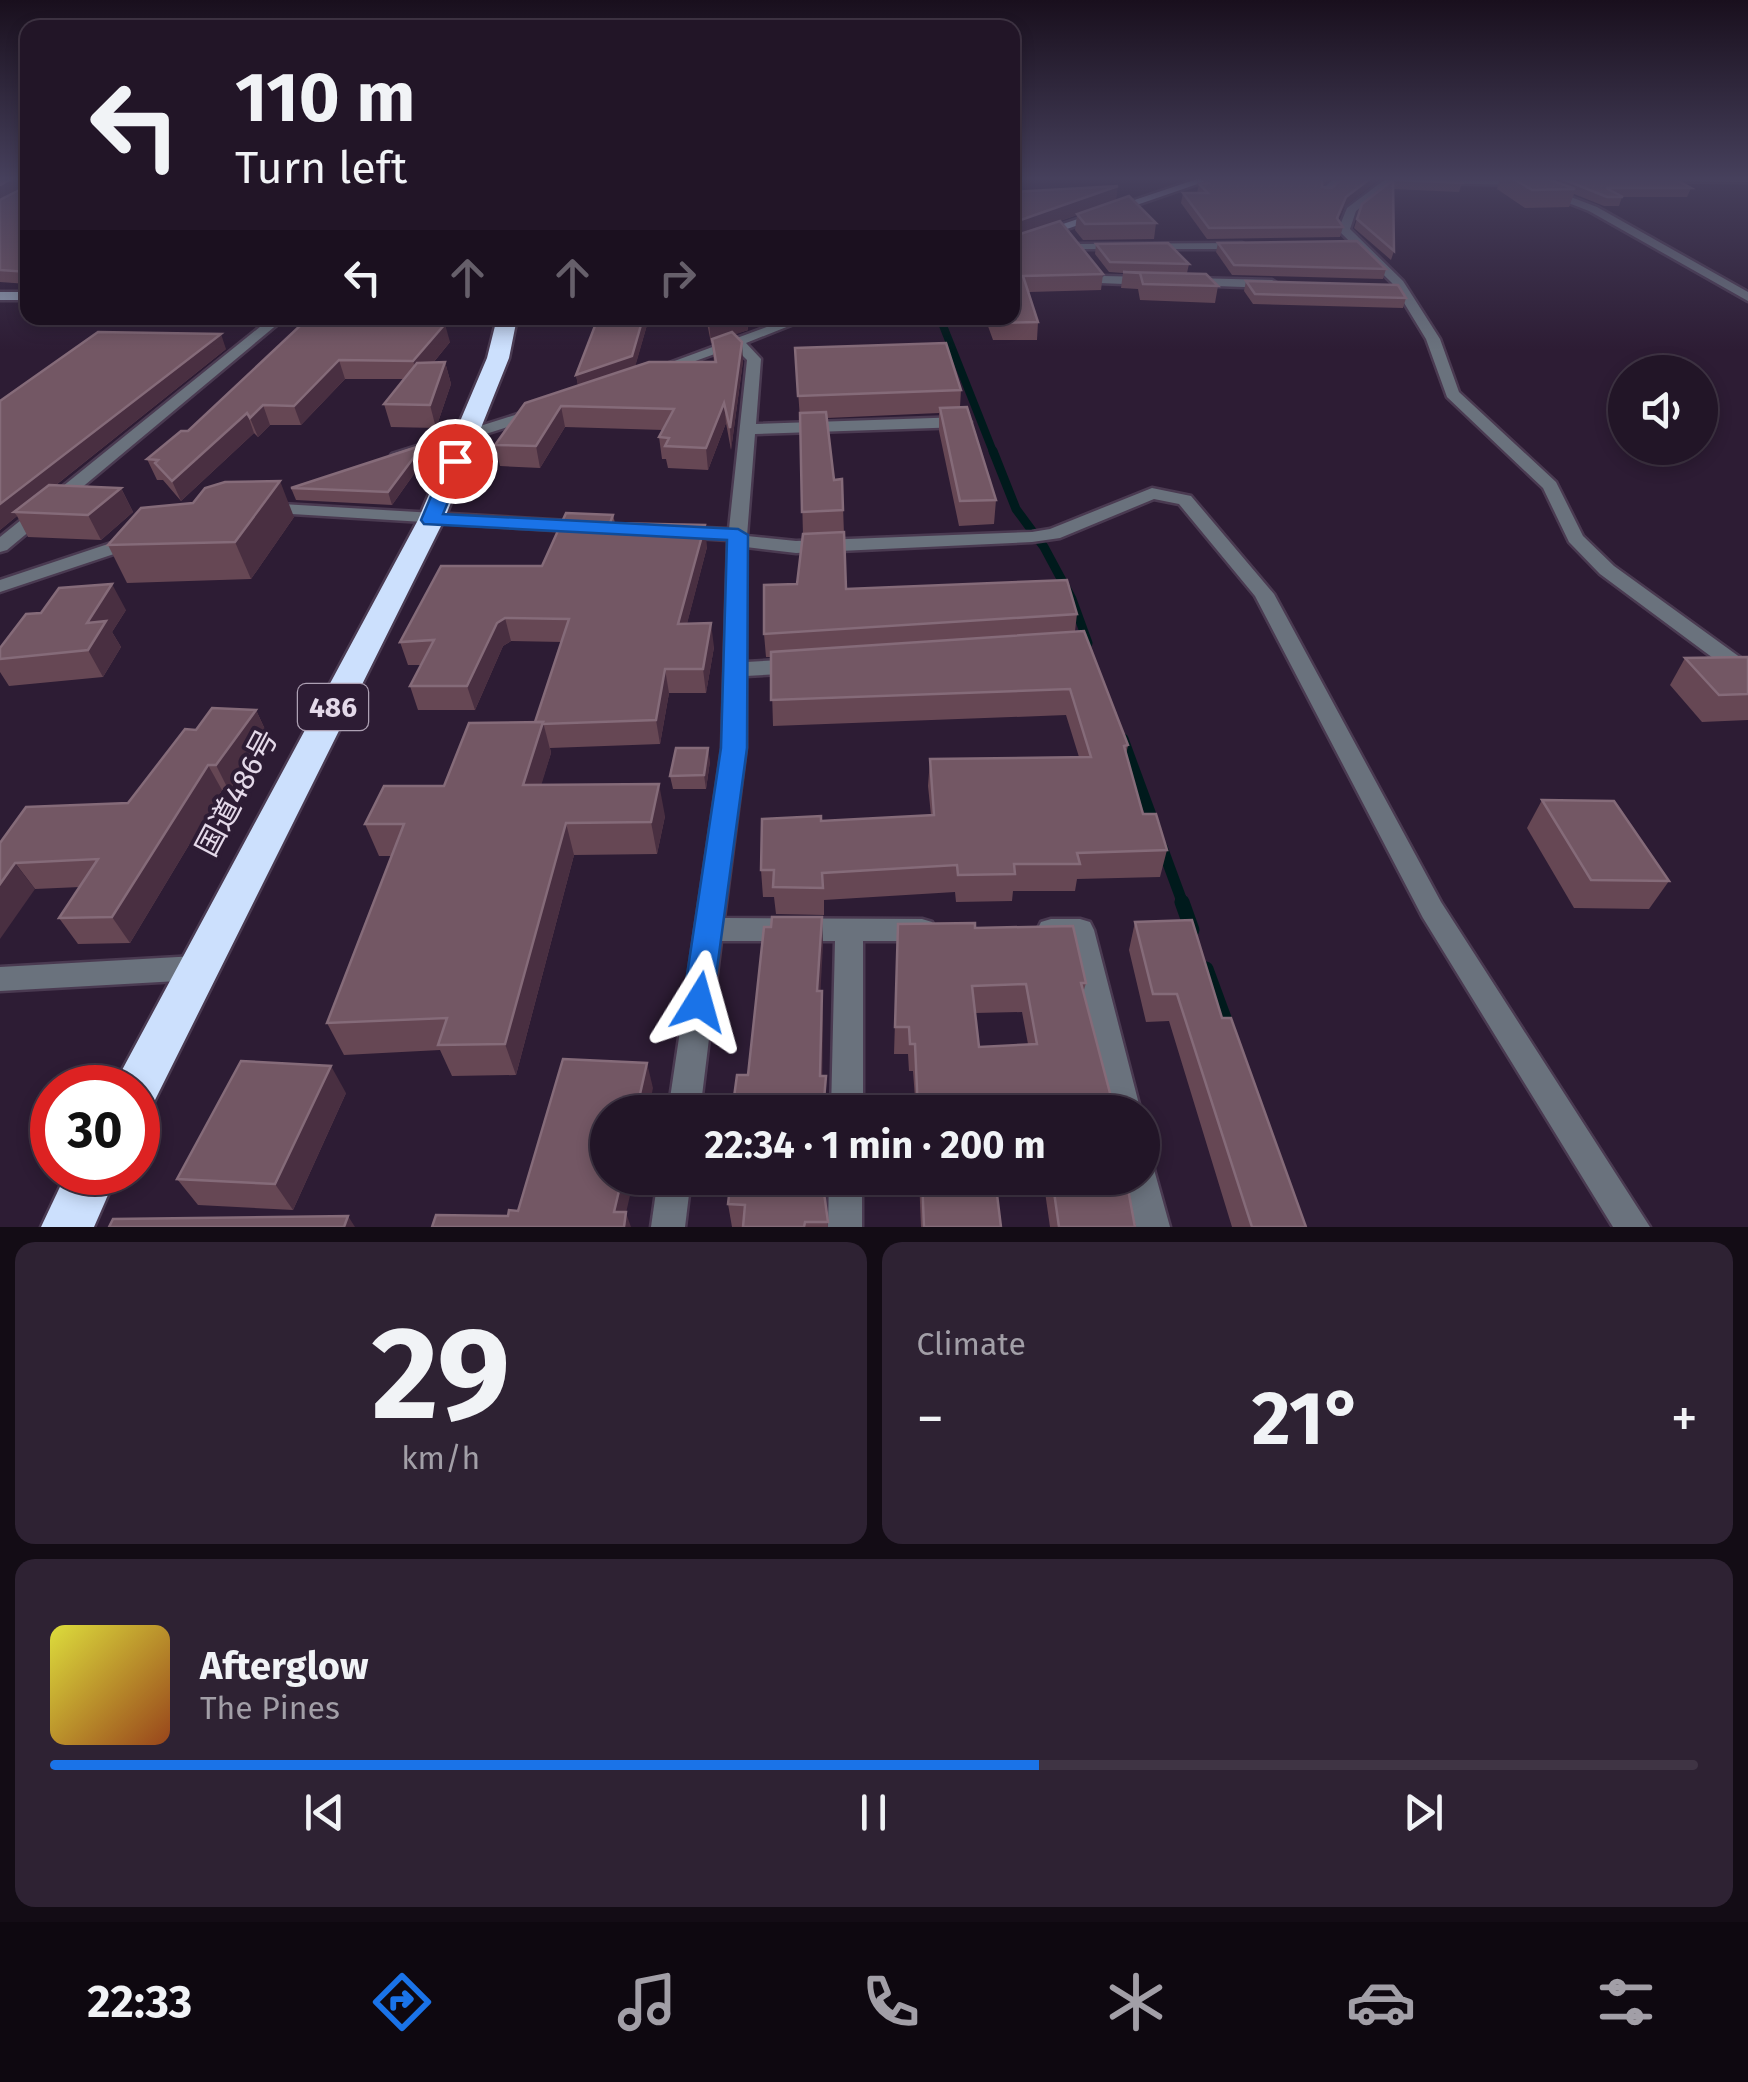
<!DOCTYPE html>
<meta charset="utf-8">
<style>
body{margin:0;font-family:"Fira Sans","Noto Sans JP",sans-serif;background:#2e2233;color:#f1f3f6;height:100vh;display:flex;flex-direction:column;font-size:38px;white-space:nowrap}
*{box-sizing:border-box;margin:0}
p{font-size:32px;color:#a29fa7}
.icon{flex:none;width:55px;height:55px;fill:none;stroke:currentColor;stroke-width:2;stroke-linecap:round;stroke-linejoin:round}
.map{position:relative;height:1227px;overflow:hidden}
.panel{display:flex;flex-direction:column;gap:15px;padding:15px;background:#130c15;flex:1}
.panel>*{flex:none}
.banner{position:absolute;left:20px;top:20px;width:1000px;height:305px;border-radius:20px;box-shadow:0 5px 15px #0003,0 0 0 2px #3f3444;background:#221527;color:#f1f3f6;overflow:hidden}
.buttons{position:absolute;left:1608px;top:355px;display:grid;gap:20px}
.buttons a{display:grid;place-items:center;width:110px;height:110px;border-radius:50%;background:#221527;box-shadow:0 5px 15px #0003,0 0 0 2px #3f3444;font-size:50px}
.speed{position:absolute;left:30px;top:1065px;display:flex;gap:20px;font-size:50px;font-weight:700;text-align:center}
.speed>*{display:grid;place-content:center;width:130px;height:130px;border-radius:50%;background:#221527;box-shadow:0 5px 15px #0003,0 0 0 2px #3f3444;line-height:1}
.speed .limit{border:15px solid #d22;background:#fff;color:#111}
.pin{position:absolute;display:grid;place-items:center;width:85px;height:85px;color:#fff;margin:-42px;border:5px solid #fff;border-radius:50%;box-shadow:0 2px 10px #0007}
.me{position:absolute;width:110px;margin:-55px;rotate:8deg;stroke-linejoin:round;filter:drop-shadow(0 0 8px #0008)}
.turn{display:flex;align-items:center;gap:35px;height:210px;padding:0 50px;font-size:45px}
.turn .icon{width:130px;height:130px;stroke-width:2.5}
.turn b{display:block;font-size:70px;line-height:85px}
.lanes{display:flex;align-items:center;height:95px;padding:0 50px;background:#0003;justify-content:center;gap:50px;direction:ltr}
.lanes .off{opacity:.35}
.big{font-size:75px;font-weight:700;line-height:1.1}
.panel .widget{flex:1;display:flex;flex-direction:column;justify-content:center;gap:15px;min-width:0;padding:0 35px;border-radius:20px;background:#2e2233}
.panel .dial{align-items:center;gap:0}
.dial b{font-size:130px;line-height:1}
.song{display:flex;align-items:center;gap:30px}
.cover{width:120px;height:120px;border-radius:15px;background:linear-gradient(135deg,hsl(60 70% 55%),hsl(20 70% 35%))}
.played{height:10px;border-radius:5px;background:linear-gradient(90deg,#1a73e8 60%,#3f3444 60%)}
.keys{display:flex;justify-content:space-around;direction:ltr}
.heat{display:flex;justify-content:space-between;align-items:center;font-size:55px;direction:ltr}
.panel .tiles{flex:1;display:grid;gap:15px;grid-template-columns:1fr 1fr}
.widget:last-child{grid-column:span 2}
.trip{position:absolute;left:590px;top:1095px;width:570px;height:100px;border-radius:50px;background:#221527;box-shadow:0 5px 15px #0003,0 0 0 2px #3f3444;font-weight:700;line-height:100px;text-align:center}
.tab-bar{display:flex;height:160px;justify-content:space-around;align-items:center;background:#0e0810;color:#a29fa7}
.tab-bar .icon{width:70px;height:70px}
.tab-bar .on{color:#1a73e8}
.tab-bar b{font-size:45px;color:#f1f3f6}
.map>svg:first-child{display:block}
.lines{fill:none;stroke-linecap:round;stroke-linejoin:round}
.stream-far3{stroke:#001a1c;stroke-width:8}
.stream-far2{stroke:#001a1c;stroke-width:9}
.stream-far1{stroke:#001a1c;stroke-width:11}
.stream{stroke:#001a1c;stroke-width:15}
.street-casing{stroke:#4a3a51;stroke-width:5}
.secondary-casing{stroke:#4a3a51;stroke-width:5}
.highway-casing{stroke:#4a3a51;stroke-width:5}
.street{fill:#6a727d;fill-rule:evenodd}
.secondary{fill:#919eb1;fill-rule:evenodd}
.highway{fill:#cce0fd;fill-rule:evenodd}
.wall{fill:#664754;fill-rule:evenodd}
.shaded-wall{fill:#492f41}
.building{fill:#735764;stroke:#856b79;stroke-width:2.5;fill-rule:evenodd}
.route{fill:#1a73e8;stroke:#114b97;stroke-width:2.5}
.labels{text-anchor:middle;dominant-baseline:central;stroke-width:8;stroke-linejoin:round;paint-order:stroke}
.shield{fill:#2d1c34;stroke:#ada0b3;stroke-width:2.5}
.shield-label{font-size:28px;font-weight:bold;fill:#e4d9e9}
.street-label{font-size:30px;fill:#e4d9e9;stroke:#2d1c34}
</style>
<div class="map">
<svg width="1748" height="1227" viewBox="0 0 1748 1227">
<rect width="100%" height="100%" fill="#2d1c34"/>
<g class="lines">
<path class="stream-far3" d="M940,318l54,136"/>
<path class="stream-far2" d="M993,451l23,58 28,38 28,52 16,44"/>
<g class="stream-far1">
<path d="M1123,739l32,87"/>
<path d="M1162,847l21,57"/>
</g>
<g class="stream">
<path d="M1182,902l10,28"/>
<path d="M1206,969l22,60"/>
</g>
<g class="street-casing">
<g id="street">
<path d="M1334,178h11l-15,16h-8v-4z"/>
<path d="M1387,178h11l-42,33 -6,18 53,52 37,58 19,53 97,90 27,54 31,30 134,97v17l-8,-2 -140,-104 -31,-32 -26,-54 -96,-91 -21,-58 -34,-56 -54,-53 9,-22z"/>
<path d="M1429,178l95,1 5,3 -5,3 -91,-2z"/>
<path d="M1615,178h133v4l-128,-1z"/>
<path d="M1547,188l50,19 151,85v9l-159,-90 -46,-18z"/>
<path d="M1078,244l164,-1 6,3 -6,3h-168v-4z"/>
<path d="M1104,276l43,1 6,4 -6,4 -47,-2 -2,-3z"/>
<path d="M1191,278l81,2 6,4 -6,4 -85,-3 -2,-3z"/>
<path d="M271,318h14l-278,232 -7,2v-15z"/>
<path d="M791,318h18l-63,25 15,16 -5,65 207,-7 8,5 -8,5 -208,7 -8,102 49,5 236,-9 18,-3 102,-41 39,8 83,98 167,308 209,325h-37l-190,-309 -168,-322 -76,-92 -25,-5 -94,39 -28,4 -236,11 -50,-6v115l52,-3 11,7 -11,7 -52,3v72l-22,170 198,1 10,3 4,8 -4,8 -10,3h-59v171h-32l4,-171h-114l-21,171h-32l54,-364 6,-208 -48,-3 -9,-5 9,-5 49,2 18,-169 -13,-13 -80,29 -12,-3z"/>
<path d="M537,408l5,2v6l-138,44 -6,2 -8,-5 2,-3z"/>
<path d="M265,503l321,19 9,5 -9,5 -327,-20 -3,-4z"/>
<path d="M132,536l6,2 3,4 -3,4 -138,46v-12z"/>
<path d="M1051,919h29l10,3 4,8 47,182h-32l-40,-171 -28,-3 -4,-8 4,-8z"/>
<path d="M196,956l10,3 4,9 -4,9 -10,3 -196,11v-24z"/>
<path d="M1142,1162l11,4 17,61h-34l-12,-49h18z"/>
<path d="M658,1178h33l-6,49h-34z"/>
<path d="M829,1178h33v49h-34z"/>
</g>
</g>
<g class="secondary-casing">
<g id="secondary">
<path d="M1200,178h15l-203,70v-7z"/>
<rect x="0" y="292" width="28" height="8"/>
</g>
</g>
<g class="highway-casing">
<g id="highway">
<path d="M497,318h20l-8,40 -65,162 -291,584 -15,6v-22h-24l7,-16 297,-552 69,-162z"/>
<path d="M67,1172h51l-24,55h-53z"/>
</g>
</g>
<use href="#street" class="street"/>
<use href="#secondary" class="secondary"/>
<use href="#highway" class="highway"/>
</g>
<g class="wall">
<path d="M0,178h28v106l-28,-2v-82l25,-13v-3l-25,15z"/>
<path d="M1231,178h99l-8,9 10,1 10,-10h39l-37,29 -6,13 5,7 -3,10 -133,2 -26,-36 2,-10h14l2,-9 4,-1 1,-3z"/>
<path d="M1396,178l66,5 -3,9 -66,-3 1,62 -3,9 -37,-32 8,-24z"/>
<path d="M1500,178h46l13,5 1,-5 131,10 -4,9h-65l-3,9h-15l-30,-12 -5,13 -44,1 -28,-19z"/>
<path d="M1012,192l104,9 40,22 -2,16 -71,1 -8,-10 2,-15 -17,6 43,53 -2,16 -72,2 9,30 -1,18h-44l-8,-22h27z"/>
<path d="M1218,243l168,26 -3,10 -151,-4 -16,-23z"/>
<path d="M1096,244l93,20 -2,9 31,13 -3,17 -75,-3 -2,-11 -17,-1 2,-15 -14,-1 -14,-18z"/>
<path d="M1246,281l160,17 -3,10 -150,-4 -9,-13z"/>
<path d="M598,318h51l-14,48 79,-4 -2,-19h-1l-5,-25h41l1,12 -13,4 8,27 -12,89 -5,-27 -18,47 -40,-2 -2,-9h-4l-3,-22 4,-7 -98,-3 -25,41 -40,-2 -5,-21 83,-60 -2,-10z"/>
<path d="M304,322l146,20 -17,21 12,-1 6,22 -15,44 -45,-1 -7,-23 20,-25h-59l-44,46h-31l-12,12 -4,-4 -73,68 -18,-21h-6l-10,-21 41,-28z"/>
<path d="M795,348l166,42 -1,17 36,93 -2,24 -35,2 -20,-95v-18l-112,5 7,62 8,-1 4,110 231,25 -2,17 53,114 -2,10 17,59 24,36 -7,27 -83,2 -2,12h-62l-1,10 -56,1 -1,-10 -131,8v15l-48,-1 -2,-17h-11l-2,-27 60,-49 110,-6 -3,-29 2,-27 149,-2 -13,-42 -293,11 -2,-69h-5l-2,-23 33,-50 6,-48 -3,-117z"/>
<path d="M226,349l-170,136 65,3 12,24 -32,28 -73,-3 -11,-21 -17,14v-129z"/>
<path d="M423,445l3,12 -34,48 -96,-5 -5,-12z"/>
<path d="M613,515l2,8 92,24 -20,76 27,24 -8,46h-37l-9,51 -110,4 1,5 -10,31 124,32 -8,38 -83,1 -58,220 -64,1 -12,-26 -96,5 -17,-32 64,-167h-12l-14,-32 79,-38 91,-64 27,-80 -51,-1 -8,5 -28,64h-57l-8,-24 11,-21h-13l-8,-23 142,-76z"/>
<path d="M294,517l-43,62 -124,4 -19,-38z"/>
<path d="M126,610l-14,22 9,15 -18,30 -94,9 -9,-14v-24z"/>
<path d="M1748,657v63l-46,2 -32,-37 15,-27z"/>
<path d="M256,710l12,26 -39,55 -7,-1 -92,153 -52,1 -19,-26 21,-31 -45,2 -35,-46 128,-40 68,-73z"/>
<path d="M710,761l-4,28h-33l-3,-13z"/>
<path d="M1542,800l127,81 -20,28 -75,-1 -47,-80z"/>
<path d="M1135,922l87,96 84,209h-74l-63,-206 -23,1 -17,-72z"/>
<path d="M898,924l77,4 111,55 -3,10 32,119h-199l-3,-41h-4l-1,-17h-14zM1022,1012l6,32 -49,3 -4,-34z"/>
<path d="M346,1093l-53,117 -95,-5 -21,-26z"/>
<path d="M919,1178h76l6,49h-80z"/>
<path d="M1043,1178h83l9,49h-85z"/>
<path d="M822,1182l6,45h-96l-4,-23z"/>
</g>
<g class="shaded-wall">
<path d="M13,178h10l3,6 -26,15v-14z"/>
<path d="M1371,178h10l-37,29 -9,22 11,-32z"/>
<path d="M1118,186l-2,15 -104,37v-15z"/>
<path d="M643,318h6l-15,53 -55,19 -3,-15z"/>
<path d="M722,318h25l1,12 -37,13 -2,-21z"/>
<path d="M445,324l5,18 -31,38 -6,-19z"/>
<path d="M221,334l5,15 -204,163h-8l3,4 -17,14v-26z"/>
<path d="M742,342l1,19 -12,89 -1,-22z"/>
<path d="M339,360l6,19 -44,46 -7,-19z"/>
<path d="M445,362l6,22 -15,44 -6,-23z"/>
<path d="M724,403l2,20 -18,47 -2,-22z"/>
<path d="M263,405l7,20 -12,12 -8,-19z"/>
<path d="M561,406l4,21 -25,41 -4,-22z"/>
<path d="M247,413l7,20 -73,68 -9,-20z"/>
<path d="M423,445l3,12 -34,48 -4,-13z"/>
<path d="M280,481l14,36 -43,62 -16,-37z"/>
<path d="M121,488l12,24 -32,28 -13,-25z"/>
<path d="M705,525l2,22 -26,100 -3,-23z"/>
<path d="M112,584l14,26 -14,22 9,15 -18,30 -15,-27 -1,-27z"/>
<path d="M505,618l6,23 -8,5 -28,64 -8,-24 30,-63z"/>
<path d="M711,623l3,24 -8,46 -3,-24z"/>
<path d="M665,669l4,24 -9,51 -4,-24z"/>
<path d="M256,710l12,26 -39,55 -13,-26z"/>
<path d="M543,722l8,31 -19,63 -9,-31z"/>
<path d="M708,748l2,13 -4,28 -2,-14z"/>
<path d="M208,765l14,25 -92,153 -18,-26z"/>
<path d="M659,784l6,32 -8,38 -6,-32z"/>
<path d="M566,823l8,32 -58,220 -11,-31z"/>
<path d="M15,863l20,26 -35,50v-55z"/>
<path d="M822,917l1,28 -4,74 -2,-28z"/>
<path d="M822,991l1,28 -1,84 -2,-27z"/>
<path d="M647,1063l6,25 -5,24h-12z"/>
<path d="M331,1066l15,27 -53,117 -18,-26z"/>
<path d="M826,1076v36h-3z"/>
<path d="M622,1178h12l-8,35 5,14h-7l-10,-15z"/>
<path d="M348,1216l7,11h-11z"/>
</g>
<g class="building">
<path d="M0,178h13l-13,7z"/>
<path d="M26,178h2v94l-28,-2v-70l25,-13z"/>
<path d="M1242,178h80v9l10,1 10,-10h29l-25,19 -9,21 6,9 -134,1 -26,-35h25l-9,-9 9,-1 -4,-3z"/>
<path d="M1396,178h55l8,1 3,4 -69,-3z"/>
<path d="M1512,178h34l29,11 -43,1z"/>
<path d="M1560,178h113l18,10h-85l17,9h-16z"/>
<path d="M1393,180l1,71 -37,-32 5,-15z"/>
<path d="M1118,186l-106,37v-31z"/>
<path d="M1129,196l27,27 -71,1 -8,-10z"/>
<path d="M1060,221l43,53 -80,2 15,46 -44,1 -2,-5h20v-84l2,2z"/>
<path d="M1357,241l29,28 -152,-4 -16,-22z"/>
<path d="M1168,243l21,21 -79,-2 -14,-18z"/>
<path d="M1123,272l83,2 12,12 -75,-2 -3,-11z"/>
<path d="M1246,281l152,4 8,13 -151,-4z"/>
<path d="M598,318h45l-11,38 -56,19z"/>
<path d="M708,318h14l-13,4z"/>
<path d="M304,322l141,2 -32,37 -74,-1 -45,46 -31,-1 -13,13 -3,-5 -75,68 -17,-18 3,-3 -11,-1 34,-28h7z"/>
<path d="M98,332l123,2 -221,170v-103z"/>
<path d="M732,332l10,10 -12,86 -6,-25 -18,45 -41,-2 4,-8 -10,-1 15,-28 -113,-3 -25,40 -41,-1 30,-42 124,-41h67l-4,-23z"/>
<path d="M946,343l15,47 -163,6 -3,-48z"/>
<path d="M445,362l-15,43 -46,-1 33,-41z"/>
<path d="M967,407l29,93 -36,1 -20,-93z"/>
<path d="M826,412l8,68 8,-1 1,31 -41,2 -2,-99z"/>
<path d="M423,445l-35,47 -97,-4z"/>
<path d="M280,481l-45,61 -127,3 33,-37 52,-5 12,-15 20,-6z"/>
<path d="M49,485l72,3 -33,27 -74,-3z"/>
<path d="M566,513l47,2 -3,8 95,2 -27,99 33,-1 -8,46h-38l-9,51 -114,4 1,-2h-8l34,-103 -64,-1 -8,5 -30,63h-57l24,-46 -34,2 41,-76h101z"/>
<path d="M844,532l2,57 221,-9 10,34 -313,20v-49l33,-1 6,-50z"/>
<path d="M112,584l-25,39 19,-2 -18,29 -88,9v-11l26,-34 15,-1 18,-25z"/>
<path d="M1084,631l44,114 -4,1 19,68h13l11,36 -90,3 3,11h-66l1,10 -57,1 -1,-10 -135,8 1,15 -50,-1 1,-17h-13l1,-51 59,-3v5l113,-6 -4,-56 161,-2 -21,-68 -299,11v-48z"/>
<path d="M1748,657v37l-29,1 -34,-37z"/>
<path d="M212,708l44,2 -40,55h-8l-96,152 -53,1 39,-59 -83,4 -15,21v-41l26,-36 102,-4 57,-74 11,1z"/>
<path d="M543,722l-20,63 136,-1 -8,38 -85,1 -61,221 -67,1 9,-27 -120,5 77,-199h-39l19,-38h60l25,-63z"/>
<path d="M676,748h32l-4,27 -34,1z"/>
<path d="M1542,800l72,1 55,80 -78,-1z"/>
<path d="M772,917h50l-5,74h5l-2,85h6l-3,36h-91l5,-37h11l16,-148h7z"/>
<path d="M1192,920l30,98h9l75,209h-54l-75,-233h-24l-18,-72z"/>
<path d="M975,923v5l98,-2 13,57h-5l34,129h-197l-3,-68h-5l-1,-17h-14l3,-103zM1026,984l11,60 -58,3 -7,-61z"/>
<path d="M563,1059l84,4 -11,49h-28v66h14l-8,34h12l-2,15h-192l4,-12 72,1 1,-6 9,1z"/>
<path d="M241,1061l90,5 -56,118 -98,-5z"/>
<path d="M731,1178h91l6,44h-23l-1,5h-61l2,-22 -17,-1z"/>
<path d="M922,1178h73l6,49h-77z"/>
<path d="M1052,1178h74l9,49h-76z"/>
<path d="M348,1216l-4,11h-235l4,-8z"/>
</g>
<linearGradient id="sky" x2="0" y2="1"><stop stop-color="#190f1d"/><stop offset="0.51" stop-color="#46405c"/><stop offset="1" stop-color="#46405c" stop-opacity="0"/></linearGradient>
<rect width="1748" height="350" fill="url(#sky)"/>
<path class="route" d="M455,456l10,5 -22,53 295,15 10,6 -1,213 -36,265 -12,4 -12,-4 -4,-11 38,-254 6,-208 -303,-16 -3,-4 25,-59z"/>
<g class="labels">
<rect class="shield" x="298" y="684" width="70" height="46" rx="8"/>
<g class="shield-label">
<text x="333" y="707">486</text>
</g>
<g class="street-label">
<text transform="translate(237 793) rotate(-62)">国道486号</text>
</g>
</g>
</svg>
<div class="buttons">
<a><svg class="icon" aria-label="sound" viewBox="0 0 24 24"><path d="M4 9h4l5-4v14l-5-4H4zM17 9q2 3 0 6"/></svg></a>
</div>
<div class="speed"><div class="limit">30</div></div>
<div class="pin" style="left:455px;top:461px;background:#d93025"><svg class="icon" aria-label="arrive" viewBox="0 0 24 24"><path d="M6 21V4h12l-3 4 3 4H6"/></svg></div>
<svg class="me" style="left:699px;top:1002px" viewBox="-20 -20 40 40"><path d="M0-17L14 15 0 8-14 15z" fill="#1a73e8" stroke="#fff" stroke-width="4"/></svg>
<div class="trip">22:34 · 1 min · 200 m</div>
<div class="banner">
<div class="turn"><svg class="icon" aria-label="left" viewBox="0 0 24 24"><path d="M17 20v-9H6M10 6l-5 5 5 5"/></svg><div><b>110 m</b>Turn left</div></div>
<div class="lanes"><svg class="icon" aria-label="left" viewBox="0 0 24 24"><path d="M17 20v-9H6M10 6l-5 5 5 5"/></svg><svg class="icon off" aria-label="ahead" viewBox="0 0 24 24"><path d="M12 20V5M6 11l6-6 6 6"/></svg><svg class="icon off" aria-label="ahead" viewBox="0 0 24 24"><path d="M12 20V5M6 11l6-6 6 6"/></svg><svg class="icon off" aria-label="right" viewBox="0 0 24 24"><path d="M7 20v-9h11M14 6l5 5-5 5"/></svg></div>
</div>
</div>
<section class="panel">
<div class="tiles">
<div class="widget dial"><b>29</b><p>km/h</p></div>
<div class="widget"><p>Climate</p>
<div class="heat"><a>−</a><b class="big">21°</b><a>+</a></div>
</div>
<div class="widget">
<div class="song"><i class="cover"></i><div><b>Afterglow</b><p>The Pines</p></div></div>
<div class="played"></div>
<div class="keys"><svg class="icon" aria-label="previous" viewBox="0 0 24 24"><path d="M18 5L8 12l10 7zM5 5v14"/></svg><svg class="icon" aria-label="pause" viewBox="0 0 24 24"><path d="M8 5v14M16 5v14"/></svg><svg class="icon" aria-label="next" viewBox="0 0 24 24"><path d="M6 5l10 7-10 7zM19 5v14"/></svg></div>
</div>
</div>
</section>
<nav class="tab-bar">
<b>22:33</b>
<svg class="icon on" aria-label="directions" viewBox="0 0 24 24"><path d="M12 3l9 9-9 9-9-9zM9 14v-3h6M13 9l2 2-2 2"/></svg>
<svg class="icon" aria-label="music" viewBox="0 0 24 24"><path d="M9 18V5l10-2v13"/><circle cx="6" cy="18" r="3"/><circle cx="16" cy="16" r="3"/></svg>
<svg class="icon" aria-label="phone" viewBox="0 0 24 24"><path d="M5 4h4l2 5-3 2q2 4 5 5l2-3 5 2v4C11 20 4 13 5 4z"/></svg>
<svg class="icon" aria-label="climate" viewBox="0 0 24 24"><path d="M12 3v18M4 7l16 10M4 17L20 7"/></svg>
<svg class="icon" aria-label="car" viewBox="0 0 24 24"><path d="M5 17H2v-5l4-1 3-4h7l3 4 3 1v5h-3M9 17h6M6 11h13"/><circle cx="7" cy="17" r="2"/><circle cx="17" cy="17" r="2"/></svg>
<svg class="icon" aria-label="filters" viewBox="0 0 24 24"><path d="M4 7h16M4 17h16"/><circle cx="9" cy="7" r="2"/><circle cx="15" cy="17" r="2"/></svg>
</nav>
